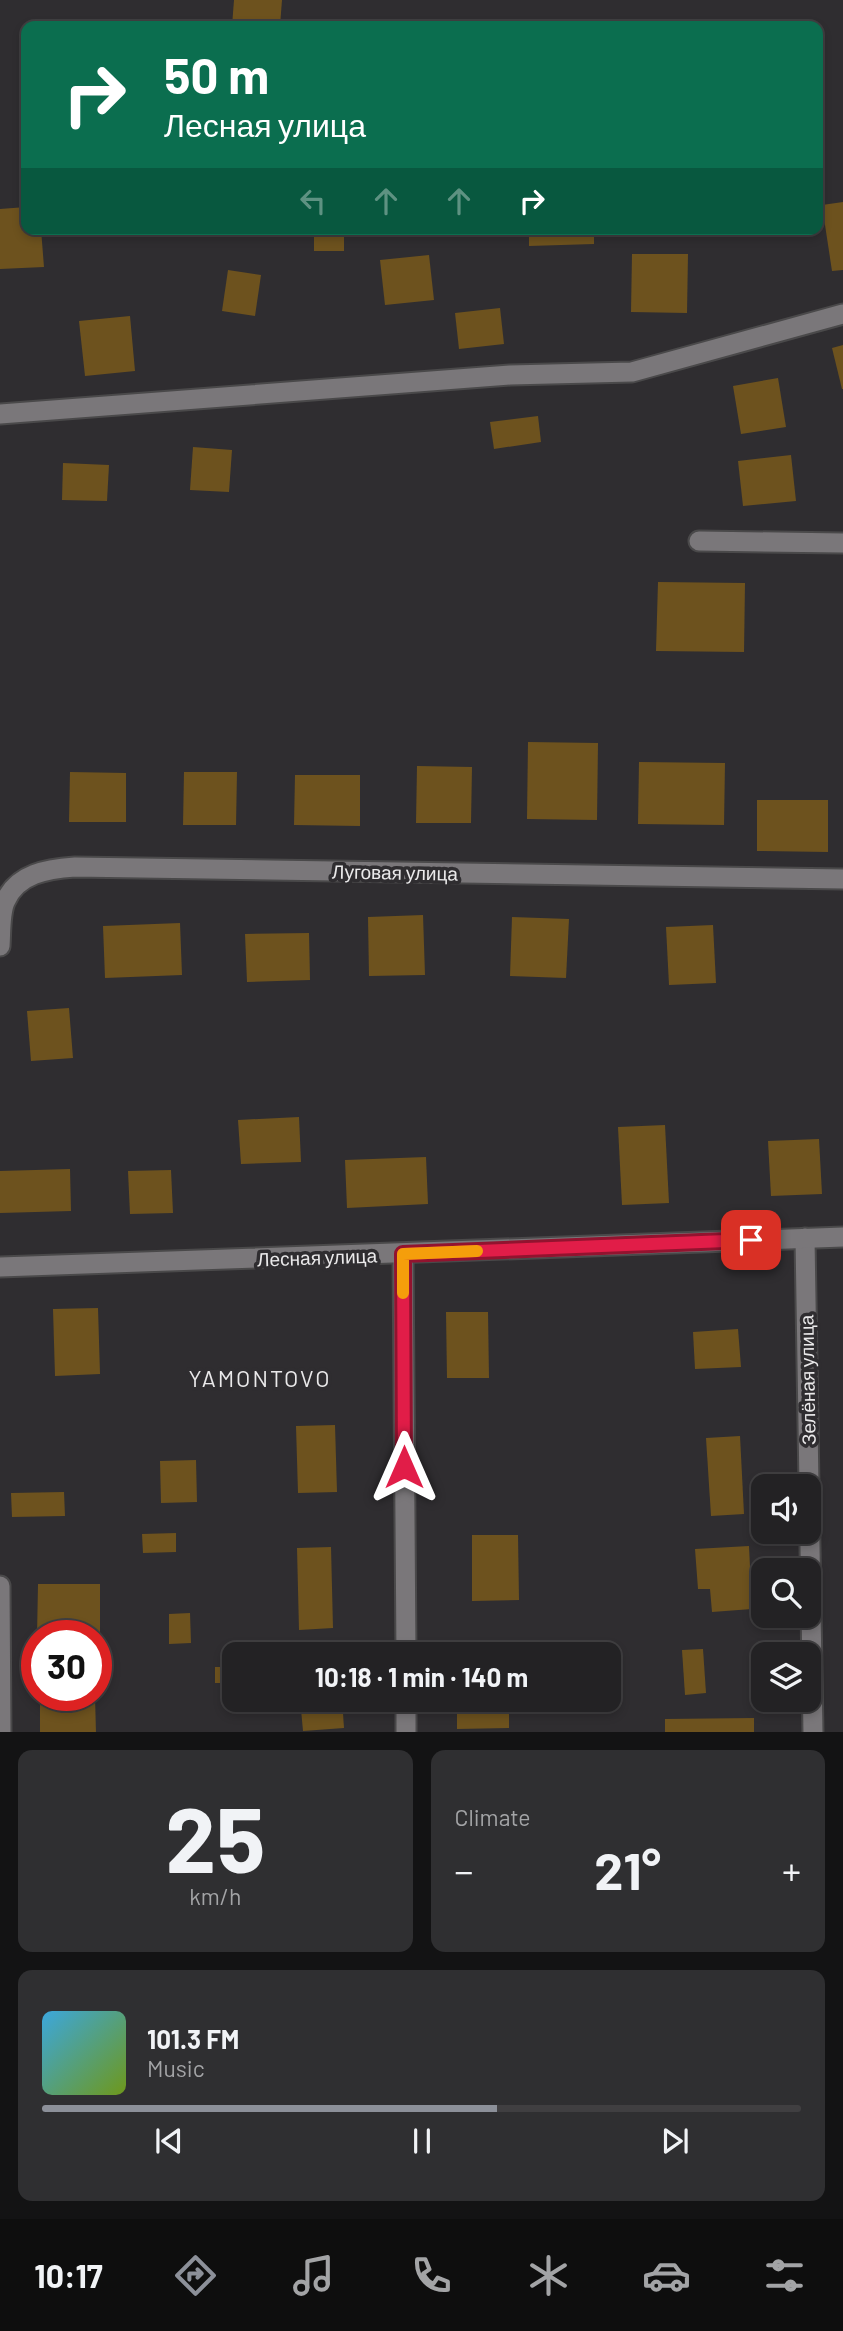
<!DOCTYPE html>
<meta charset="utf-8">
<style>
body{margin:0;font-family:Barlow,sans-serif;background:#2f2f31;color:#f1f3f6;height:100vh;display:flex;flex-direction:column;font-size:26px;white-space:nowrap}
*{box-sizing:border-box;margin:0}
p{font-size:23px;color:#a3a4a6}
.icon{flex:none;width:38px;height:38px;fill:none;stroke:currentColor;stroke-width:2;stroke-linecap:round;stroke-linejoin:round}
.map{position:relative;height:1732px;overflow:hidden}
.sheet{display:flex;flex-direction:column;gap:18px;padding:18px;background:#131314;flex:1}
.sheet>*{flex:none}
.guide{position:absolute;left:21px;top:21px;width:802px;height:214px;border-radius:14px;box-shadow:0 4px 10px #0003,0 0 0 2px #403f41;background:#0b6e4f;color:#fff;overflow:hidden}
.controls{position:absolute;left:751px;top:1474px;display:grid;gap:14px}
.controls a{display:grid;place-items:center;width:70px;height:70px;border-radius:14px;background:#232224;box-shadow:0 4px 10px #0003,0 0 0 2px #403f41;font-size:35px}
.speed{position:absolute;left:21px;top:1620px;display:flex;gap:14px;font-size:35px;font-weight:700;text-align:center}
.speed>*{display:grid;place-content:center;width:91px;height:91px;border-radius:50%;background:#232224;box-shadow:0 4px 10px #0003,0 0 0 2px #403f41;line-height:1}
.speed .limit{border:10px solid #d22;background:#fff;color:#111}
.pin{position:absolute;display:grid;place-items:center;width:60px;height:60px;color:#fff;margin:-30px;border-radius:14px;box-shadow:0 4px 10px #0006}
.me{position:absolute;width:77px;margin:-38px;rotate:0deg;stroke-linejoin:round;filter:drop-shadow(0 0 5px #0008)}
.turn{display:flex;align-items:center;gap:24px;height:147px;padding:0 28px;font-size:32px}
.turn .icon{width:91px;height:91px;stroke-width:2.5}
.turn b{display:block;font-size:49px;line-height:60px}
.lanes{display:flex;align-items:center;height:66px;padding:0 28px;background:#0003;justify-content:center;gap:35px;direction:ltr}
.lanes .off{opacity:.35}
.big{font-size:52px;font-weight:700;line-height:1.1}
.sheet .widget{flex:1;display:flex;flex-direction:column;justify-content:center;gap:10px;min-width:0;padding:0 24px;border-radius:14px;background:#2f2f31}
.sheet .dial{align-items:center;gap:0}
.dial b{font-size:91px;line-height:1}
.song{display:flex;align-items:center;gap:21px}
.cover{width:84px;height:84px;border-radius:10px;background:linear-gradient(135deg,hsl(200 70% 55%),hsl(80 70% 35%))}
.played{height:7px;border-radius:4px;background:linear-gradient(90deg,#8c9099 60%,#403f41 60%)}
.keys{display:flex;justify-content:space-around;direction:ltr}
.heat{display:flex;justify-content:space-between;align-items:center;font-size:38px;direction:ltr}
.sheet .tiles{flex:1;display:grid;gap:18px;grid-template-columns:1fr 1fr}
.widget:last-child{grid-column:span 2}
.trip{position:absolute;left:222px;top:1642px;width:399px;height:70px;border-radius:14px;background:#232224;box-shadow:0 4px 10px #0003,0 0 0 2px #403f41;font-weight:700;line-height:70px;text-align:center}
.menu{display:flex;height:112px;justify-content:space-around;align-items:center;background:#0e0e0e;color:#a3a4a6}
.menu .icon{width:49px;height:49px}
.menu .on{color:#8c9099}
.menu b{font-size:32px;color:#f1f3f6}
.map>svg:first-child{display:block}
.building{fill:#6d521e}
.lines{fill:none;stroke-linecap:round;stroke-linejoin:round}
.minor-casing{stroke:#4a494a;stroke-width:23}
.minor{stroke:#7a777a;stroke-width:19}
.route-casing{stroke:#92132f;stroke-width:18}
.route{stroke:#e11d48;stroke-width:12}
.slow{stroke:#f59e0b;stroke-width:12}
.labels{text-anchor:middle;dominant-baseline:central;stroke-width:7;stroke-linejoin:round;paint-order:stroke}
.street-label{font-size:19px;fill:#eae9ea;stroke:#2f2d30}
.quarter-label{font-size:23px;letter-spacing:2px;fill:#eae9ea;stroke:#2f2d30}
</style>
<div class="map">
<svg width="843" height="1733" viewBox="0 0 843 1733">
<rect width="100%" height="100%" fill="#2f2d30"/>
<g class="building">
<path d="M234,0h48l-2,26h-48z"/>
<path d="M843,202v68l-11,1 -10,-66z"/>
<path d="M26,207v22h15l3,38 -44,2v-60z"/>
<rect x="314" y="229" width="30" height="22"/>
<path d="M529,229h65v15l-65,2z"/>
<path d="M632,254h56l-1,59 -56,-1z"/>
<path d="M429,255l5,45 -49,5 -5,-45z"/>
<path d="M228,270l33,5 -6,41 -33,-5z"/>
<path d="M500,308l4,36 -45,5 -4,-36z"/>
<path d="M130,316l5,55 -50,5 -6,-55z"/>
<path d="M843,345v44h-1l-10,-41z"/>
<path d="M778,378l8,49 -45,7 -8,-48z"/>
<path d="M538,416l3,26 -47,7 -4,-27z"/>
<path d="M193,447l39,3 -3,42 -39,-2z"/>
<path d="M791,455l5,46 -53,5 -5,-45z"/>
<path d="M63,463l46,2 -2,36 -45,-1z"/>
<path d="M658,582l87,1 -1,69 -88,-1z"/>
<path d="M528,742l70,1 -1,77 -70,-1z"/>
<path d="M639,762l86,1 -1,62 -86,-1z"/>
<path d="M417,766l55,1 -1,56h-55z"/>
<path d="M70,772l56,1v49h-57z"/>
<path d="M184,772h53l-1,53h-53z"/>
<path d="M295,775h65v51l-66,-1z"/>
<path d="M757,800h71v52l-71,-1z"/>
<path d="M423,915l2,60 -56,1 -1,-59z"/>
<path d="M512,917l57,2 -3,59 -56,-2z"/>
<path d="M180,923l2,52 -77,3 -2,-52z"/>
<path d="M713,925l3,58 -47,2 -3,-58z"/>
<path d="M309,933l1,47 -63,2 -2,-48z"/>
<path d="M69,1008l4,50 -42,3 -4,-50z"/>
<path d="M299,1117l2,45 -60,2 -3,-44z"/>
<path d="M665,1125l4,78 -47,2 -4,-78z"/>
<path d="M819,1139l3,55 -51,2 -3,-55z"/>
<path d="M426,1157l2,47 -81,4 -2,-48z"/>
<path d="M70,1169l1,42 -71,2v-42z"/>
<path d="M171,1170l2,43 -43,1 -2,-43z"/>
<path d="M98,1308l2,66 -45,2 -2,-67z"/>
<path d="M446,1312h42l1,66h-42z"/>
<path d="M738,1329l3,38 -46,2 -2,-37z"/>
<path d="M335,1425l2,67 -39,1 -2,-67z"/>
<path d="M740,1436l4,78 -33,2 -5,-78z"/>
<path d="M196,1460l1,42 -36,1 -1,-42z"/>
<path d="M64,1492l1,24 -53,1 -1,-24z"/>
<path d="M176,1533v19l-33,1 -1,-19z"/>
<path d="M472,1535h46l1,65 -47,1z"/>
<path d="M749,1546l3,63 -40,3 -2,-23h-12l-3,-40z"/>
<path d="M331,1547l2,81 -34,2 -2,-82z"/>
<path d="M38,1584h62v58h-4v-6h-59z"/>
<path d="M190,1613l1,30 -22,1v-30z"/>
<path d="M703,1649l3,44 -21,2 -3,-45z"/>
<rect x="215" y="1667" width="19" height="16"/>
<path d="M40,1696h55l1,37h-56z"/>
<path d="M300,1699h42l2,29 -41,3z"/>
<path d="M457,1699h52v29l-52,1z"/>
<path d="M754,1718v15h-89v-14z"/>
</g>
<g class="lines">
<g class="minor-casing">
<g id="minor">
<path d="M0,414l510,-39 122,-3 211,-58"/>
<path d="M699,541l144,2"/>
<path d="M0,946c1,-13 0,-32 5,-44 12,-29 43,-33 70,-35l768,12"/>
<path d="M805,1238l8,495"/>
<path d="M403,1254l3,400"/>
<path d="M0,1267l843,-30"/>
<path d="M0,1586l1,147"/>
<path d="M406,1699v34"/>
</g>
</g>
<use href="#minor" class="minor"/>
</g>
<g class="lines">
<g class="route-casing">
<path id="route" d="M404,1467l-1,-213 348,-14"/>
</g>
<use href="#route" class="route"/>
<path class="slow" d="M403,1293v-39l74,-3"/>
</g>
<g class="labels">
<g class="street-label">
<text transform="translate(395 872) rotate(1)">Луговая улица</text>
<text transform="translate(317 1257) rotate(-2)">Лесная улица</text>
<text transform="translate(807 1380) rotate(-91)">Зелёная улица</text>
</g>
<g class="quarter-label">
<text x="260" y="1378">YAMONTOVO</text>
</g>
</g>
</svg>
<div class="controls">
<a><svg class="icon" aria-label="sound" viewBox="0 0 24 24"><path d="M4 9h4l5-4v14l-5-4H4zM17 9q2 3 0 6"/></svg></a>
<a><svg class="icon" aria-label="search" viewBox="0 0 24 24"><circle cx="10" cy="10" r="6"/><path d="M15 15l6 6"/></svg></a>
<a><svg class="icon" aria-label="layers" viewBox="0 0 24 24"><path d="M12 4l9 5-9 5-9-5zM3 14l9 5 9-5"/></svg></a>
</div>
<div class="speed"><div class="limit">30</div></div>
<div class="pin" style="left:751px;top:1240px;background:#d93025"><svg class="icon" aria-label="arrive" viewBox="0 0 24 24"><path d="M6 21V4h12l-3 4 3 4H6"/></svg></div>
<svg class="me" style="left:404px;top:1467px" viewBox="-20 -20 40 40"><path d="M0-17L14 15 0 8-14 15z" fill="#e11d48" stroke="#fff" stroke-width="4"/></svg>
<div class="trip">10:18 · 1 min · 140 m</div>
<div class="guide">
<div class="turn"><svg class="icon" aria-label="right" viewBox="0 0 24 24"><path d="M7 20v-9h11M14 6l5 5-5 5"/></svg><div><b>50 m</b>Лесная улица</div></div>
<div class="lanes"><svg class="icon off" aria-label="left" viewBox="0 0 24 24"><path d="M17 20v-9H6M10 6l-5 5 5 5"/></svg><svg class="icon off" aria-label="ahead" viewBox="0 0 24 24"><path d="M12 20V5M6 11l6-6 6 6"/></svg><svg class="icon off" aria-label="ahead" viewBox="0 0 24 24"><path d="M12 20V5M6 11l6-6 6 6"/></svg><svg class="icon" aria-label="right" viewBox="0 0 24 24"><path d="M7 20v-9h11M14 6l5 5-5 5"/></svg></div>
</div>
</div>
<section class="sheet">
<div class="tiles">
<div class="widget dial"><b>25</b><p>km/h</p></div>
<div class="widget"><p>Climate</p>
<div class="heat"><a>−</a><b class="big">21°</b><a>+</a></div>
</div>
<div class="widget">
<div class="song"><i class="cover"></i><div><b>101.3 FM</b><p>Music</p></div></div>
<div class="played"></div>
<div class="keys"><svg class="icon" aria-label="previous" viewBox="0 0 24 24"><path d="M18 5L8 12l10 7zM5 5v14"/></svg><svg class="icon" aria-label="pause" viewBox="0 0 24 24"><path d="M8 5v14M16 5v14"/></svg><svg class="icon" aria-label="next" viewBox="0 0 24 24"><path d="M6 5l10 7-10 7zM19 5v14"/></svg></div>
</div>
</div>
</section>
<nav class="menu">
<b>10:17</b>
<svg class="icon on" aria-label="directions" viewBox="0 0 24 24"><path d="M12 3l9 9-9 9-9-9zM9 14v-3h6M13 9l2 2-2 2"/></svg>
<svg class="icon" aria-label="music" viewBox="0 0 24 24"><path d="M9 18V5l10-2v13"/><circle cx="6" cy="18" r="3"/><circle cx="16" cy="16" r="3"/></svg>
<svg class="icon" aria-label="phone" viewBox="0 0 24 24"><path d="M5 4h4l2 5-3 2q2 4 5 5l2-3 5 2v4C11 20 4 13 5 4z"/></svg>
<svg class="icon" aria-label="climate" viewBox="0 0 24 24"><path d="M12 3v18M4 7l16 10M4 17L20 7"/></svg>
<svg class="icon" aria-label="car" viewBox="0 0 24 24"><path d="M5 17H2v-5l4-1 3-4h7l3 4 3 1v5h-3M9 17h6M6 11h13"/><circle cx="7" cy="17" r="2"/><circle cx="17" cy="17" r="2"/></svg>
<svg class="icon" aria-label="filters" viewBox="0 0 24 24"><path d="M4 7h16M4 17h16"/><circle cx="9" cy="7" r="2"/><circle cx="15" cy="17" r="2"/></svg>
</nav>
